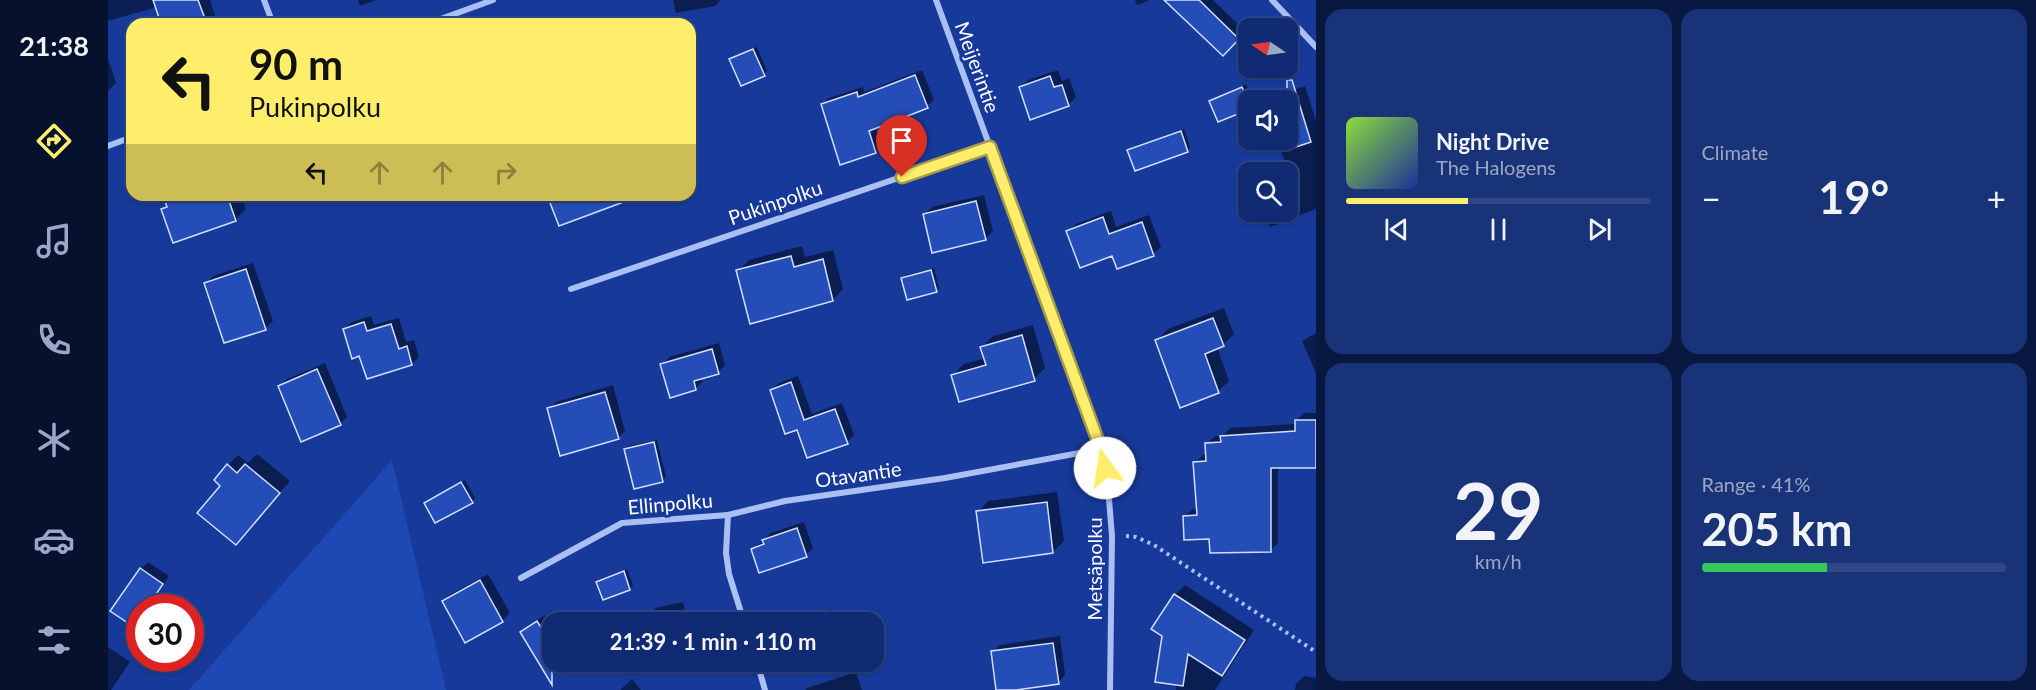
<!DOCTYPE html>
<meta charset="utf-8">
<style>
body{margin:0;font-family:Lato,sans-serif;background:#193379;color:#f1f3f6;height:100vh;display:flex;flex-direction:column;font-size:22px;white-space:nowrap}
*{box-sizing:border-box;margin:0}
p{font-size:20px;color:#9ca7c5}
.icon{flex:none;width:33px;height:33px;fill:none;stroke:currentColor;stroke-width:2;stroke-linecap:round;stroke-linejoin:round}
.map{position:relative;flex:1;overflow:hidden}
.side{display:flex;flex-direction:column;gap:9px;padding:9px;background:#091840;width:720px}
.side>*{flex:none}
.top-card{position:absolute;left:18px;top:18px;width:570px;height:183px;border-radius:18px;box-shadow:0 2px 4px #0004,0 0 0 2px #304786;background:#ffee6b;color:#111;overflow:hidden}
.needle{width:39px;rotate:283deg}
.tools{position:absolute;left:1130px;top:18px;display:grid;gap:12px}
.tools a{display:grid;place-items:center;width:60px;height:60px;border-radius:12px;background:#102b74;box-shadow:0 2px 4px #0004,0 0 0 2px #304786;font-size:30px}
.speed{position:absolute;left:18px;top:594px;display:flex;gap:12px;font-size:30px;font-weight:700;text-align:center}
.speed>*{display:grid;place-content:center;width:78px;height:78px;border-radius:50%;background:#102b74;box-shadow:0 2px 4px #0004,0 0 0 2px #304786;line-height:1}
.speed .limit{border:9px solid #d22;background:#fff;color:#111}
.pin{position:absolute;display:grid;place-items:center;width:51px;height:51px;color:#fff;margin:-62px -26px;border-radius:50% 50% 50% 0;rotate:-45deg;box-shadow:0 0 6px #0007}
.pin .icon{rotate:45deg}
.me{position:absolute;width:66px;margin:-33px;rotate:346deg;stroke-linejoin:round;filter:drop-shadow(0 0 4px #0008)}
.turn{display:flex;align-items:center;gap:21px;height:126px;padding:0 24px;font-size:27px}
.turn .icon{width:78px;height:78px;stroke-width:2.5}
.turn b{display:block;font-size:42px;line-height:51px}
.lanes{display:flex;align-items:center;height:57px;padding:0 24px;background:#0003;justify-content:center;gap:30px;direction:ltr}
.lanes .off{opacity:.35}
.big{font-size:45px;font-weight:700;line-height:1.1}
.side .card{flex:1;display:flex;flex-direction:column;justify-content:center;gap:9px;min-width:0;padding:0 21px;border-radius:18px;background:#193379}
.side .dial{align-items:center;gap:0}
.dial b{font-size:78px;line-height:1}
.song{display:flex;align-items:center;gap:18px}
.cover{width:72px;height:72px;border-radius:9px;background:linear-gradient(135deg,hsl(90 70% 55%),hsl(230 70% 35%))}
.played{height:6px;border-radius:3px;background:linear-gradient(90deg,#ffee6b 40%,#304786 40%)}
.keys{display:flex;justify-content:space-around;direction:ltr}
.heat{display:flex;justify-content:space-between;align-items:center;font-size:33px;direction:ltr}
.charge{height:9px;border-radius:4px;background:linear-gradient(90deg,#34c759 41%,#304786 0)}
.side .tiles{flex:1;display:grid;gap:9px;grid-template-columns:repeat(2,1fr)}
.trip{position:absolute;left:434px;top:612px;width:342px;height:60px;border-radius:18px;background:#102b74;box-shadow:0 2px 4px #0004,0 0 0 2px #304786;font-weight:700;line-height:60px;text-align:center}
main{display:flex;flex:1;min-height:0}
.tab-bar{display:flex;flex-direction:column;width:108px;justify-content:space-around;align-items:center;background:#06112e;color:#9ca7c5}
.tab-bar .icon{width:42px;height:42px}
.tab-bar .on{color:#ffee6b}
.tab-bar b{font-size:27px;color:#f1f3f6}
.map>svg:first-child{display:block}
.green{fill:#1e48b3}
.shadow{fill:#0007}
.building{fill:#244db8;stroke:#d2defc;stroke-width:1.5}
.lines{fill:none;stroke-linecap:round;stroke-linejoin:round}
.path{stroke:#aabff2;stroke-width:4;stroke-dasharray:3 4.5;stroke-linecap:butt}
.street{stroke:#aabff2;stroke-width:6}
.route-casing{stroke:#a69b46;stroke-width:15}
.route{stroke:#ffee6b;stroke-width:10}
.labels{text-anchor:middle;dominant-baseline:central;stroke-width:6;stroke-linejoin:round;paint-order:stroke}
.street-label{font-size:20px;fill:#fff;stroke:#16399a}
</style>
<main>
<nav class="tab-bar">
<b>21:38</b>
<svg class="icon on" aria-label="directions" viewBox="0 0 24 24"><path d="M12 3l9 9-9 9-9-9zM9 14v-3h6M13 9l2 2-2 2"/></svg>
<svg class="icon" aria-label="music" viewBox="0 0 24 24"><path d="M9 18V5l10-2v13"/><circle cx="6" cy="18" r="3"/><circle cx="16" cy="16" r="3"/></svg>
<svg class="icon" aria-label="phone" viewBox="0 0 24 24"><path d="M5 4h4l2 5-3 2q2 4 5 5l2-3 5 2v4C11 20 4 13 5 4z"/></svg>
<svg class="icon" aria-label="climate" viewBox="0 0 24 24"><path d="M12 3v18M4 7l16 10M4 17L20 7"/></svg>
<svg class="icon" aria-label="car" viewBox="0 0 24 24"><path d="M5 17H2v-5l4-1 3-4h7l3 4 3 1v5h-3M9 17h6M6 11h13"/><circle cx="7" cy="17" r="2"/><circle cx="17" cy="17" r="2"/></svg>
<svg class="icon" aria-label="filters" viewBox="0 0 24 24"><path d="M4 7h16M4 17h16"/><circle cx="9" cy="7" r="2"/><circle cx="15" cy="17" r="2"/></svg>
</nav>
<div class="map">
<svg width="1208" height="690" viewBox="0 0 1208 690">
<rect width="100%" height="100%" fill="#16399a"/>
<path class="green" d="M284,460l54,230h-257z"/>
<g class="shadow">
<path d="M0,0h102l8,24h-55l-6,-17 -49,14z"/>
<path d="M250,0h18l-16,6z"/>
<path d="M565,0h48l-6,6 -39,7z"/>
<path d="M1027,0h15l-13,5z"/>
<path d="M1090,0h15l32,31 -22,23z"/>
<path d="M450,19l2,5h-13z"/>
<path d="M649,47l10,24 -3,3 -33,-14 3,-4z"/>
<path d="M0,59l8,24 -8,8z"/>
<path d="M814,70l12,30 -7,6 -52,21 6,19 -6,6 -53,-48 7,-6 34,-11 1,5z"/>
<path d="M950,70l4,11 7,-3 7,19 -8,8 -47,-18 7,-7z"/>
<path d="M1138,84l7,16h-5v8l-37,-7 3,-3z"/>
<path d="M1197,86l11,35v88l-46,18 -6,-15h23v-28l4,-2 -13,-42h9v-40h-17l6,-5z"/>
<path d="M1076,129l6,18 -3,4 -58,-1 3,-3z"/>
<path d="M56,195h77l5,14 -11,11 -73,-10 6,-6z"/>
<path d="M876,195l9,36 -8,8 -61,-24 8,-8z"/>
<path d="M1003,211l5,16 33,-12 12,32 -8,7h-40l-45,-23 8,-7z"/>
<path d="M694,246l3,11 28,-7 10,39 -10,11 -95,-29 11,-11z"/>
<path d="M145,263l20,58 -8,7 -59,-45 7,-7z"/>
<path d="M826,268l5,20 -3,3 -33,-13 3,-3z"/>
<path d="M1116,308l10,26 -11,11 -6,2 12,34 -11,10 -61,-51 11,-11z"/>
<path d="M263,316l3,9 25,-7 7,24 8,-2 5,17 -7,7 -52,-10 -16,-25 8,-7z"/>
<path d="M925,325l12,43 -11,11 -81,-4 11,-11 21,-6 -3,-11 11,-11z"/>
<path d="M1208,333v40l-14,-32z"/>
<path d="M611,343l6,22 -7,8 -17,5 2,3 -8,8 -33,-24 7,-8z"/>
<path d="M217,363l22,54 -7,7 -60,-38 7,-7z"/>
<path d="M690,376l14,38 30,-11 12,32 -7,7 -49,-14 -27,-38 8,-7z"/>
<path d="M505,385l12,46 -7,7 -69,-29 7,-7z"/>
<path d="M1196,413h12v53l-38,1v76l-8,8 -59,-13 -26,-22 8,-7 5,-1 -3,-45 8,-8h4v-11l8,-8h8l7,-8 66,-4v-3z"/>
<path d="M549,440l9,37 -4,4 -36,-32 3,-3z"/>
<path d="M149,454l33,27 -54,62 -14,-58 6,-20 10,-10 10,8z"/>
<path d="M357,480l10,18 -3,3 -46,2z"/>
<path d="M949,492l7,49 -11,11 -75,-40 10,-11z"/>
<path d="M696,522l9,26 -7,7 -53,-6 18,-16z"/>
<path d="M40,562l21,14 -21,32h-8l1,-39z"/>
<path d="M519,569l6,16 -3,3 -26,10 -7,-16 4,-3z"/>
<path d="M380,574l22,39 -8,8 -37,20 -22,-39 8,-8z"/>
<path d="M1077,585l69,45 -39,60h-39l-1,-95z"/>
<path d="M575,602l3,13 10,-2 3,9h-49l-2,-7 8,-7z"/>
<path d="M723,609l3,13h-50l2,-1z"/>
<path d="M457,614l5,8h-18v40h3l-11,6 -22,-36 7,-7 16,-10 5,8z"/>
<path d="M952,636l5,39 -7,8 -61,7 -5,-38 8,-7z"/>
<path d="M0,647l22,15 -19,28h-3z"/>
<path d="M551,662h30l-28,7z"/>
<path d="M748,672l6,18h-57l2,-2z"/>
<path d="M1196,676l12,2v12h-21l1,-6z"/>
<path d="M524,679l9,11h-21z"/>
</g>
<g class="building">
<path d="M45,0h45l9,24h-46z"/>
<path d="M1056,0h35l40,39 -16,17z"/>
<path d="M645,49l12,27 -24,10 -12,-27z"/>
<path d="M807,75l13,33 -59,23 7,22 -36,12 -19,-61 36,-12 1,5z"/>
<path d="M942,76l4,11 8,-2 7,21 -39,14 -11,-33z"/>
<path d="M1179,80h5l19,62 -24,8z"/>
<path d="M1134,87l6,13v10l-30,12 -9,-21z"/>
<path d="M1073,131l7,21 -53,19 -8,-21z"/>
<path d="M55,195h64l9,26 -63,22 -12,-34 6,-2z"/>
<path d="M439,195h89l1,2 -78,29z"/>
<path d="M868,201l10,39 -54,13 -9,-39z"/>
<path d="M995,217l6,17 33,-12 12,34 -37,13 -5,-13 -32,12 -14,-37z"/>
<path d="M683,256l3,11 29,-8 10,42 -83,23 -14,-54z"/>
<path d="M138,269l20,61 -42,13 -20,-60z"/>
<path d="M823,270l6,22 -30,8 -6,-22z"/>
<path d="M1105,318l11,28 -19,8 14,39 -39,15 -25,-68z"/>
<path d="M256,322l3,9 24,-7 8,25 8,-3 5,19 -45,14 -8,-23 -7,3 -9,-30z"/>
<path d="M914,335l13,46 -76,21 -8,-27 35,-10 -6,-18z"/>
<path d="M604,349l7,25 -25,7 2,9 -26,8 -10,-34z"/>
<path d="M209,369l24,56 -40,17 -23,-56z"/>
<path d="M683,382l13,38 31,-11 13,35 -41,14 -10,-28 -12,4 -15,-44z"/>
<path d="M497,392l14,47 -59,17 -13,-48z"/>
<path d="M1187,420h21v48h-45v84l-61,1 -1,-14 -25,1 -1,-24 14,-1 -4,-53 13,-1 -1,-18 16,-1 -1,-6 75,-5z"/>
<path d="M546,442l9,40 -29,7 -10,-40z"/>
<path d="M119,464l10,9 8,-9 35,29 -44,52 -39,-32 23,-27 -6,-6z"/>
<path d="M353,482l12,21 -38,20 -11,-20z"/>
<path d="M939,502l6,51 -70,10 -7,-52z"/>
<path d="M689,528l10,29 -48,16 -8,-24 13,-5 -2,-4z"/>
<path d="M32,568l23,16 -16,24h-7v11l-6,8 -24,-16z"/>
<path d="M516,571l6,19 -27,10 -7,-18z"/>
<path d="M372,580l23,42 -38,21 -23,-42z"/>
<path d="M1066,594l71,46 -23,36 -34,-22 -5,32 -28,-4 7,-46 -11,-7z"/>
<path d="M429,621l5,8 10,-6v62l-32,-53z"/>
<path d="M945,643l6,41 -43,6h-20l-5,-39z"/>
</g>
<g class="lines">
<path class="path" d="M1018,536l10,1 18,8 162,107"/>
<g class="street">
<path d="M156,0l9,24"/>
<path d="M828,0l165,449 7,38 4,49 -2,154"/>
<path d="M1164,0l44,47"/>
<path d="M319,24l66,-24"/>
<path d="M0,146l24,-9"/>
<path d="M463,289l419,-142"/>
<path d="M413,578l101,-55 106,-8"/>
<path d="M636,622l-15,-48 -3,-21 2,-38 57,-14 160,-23 156,-29"/>
<path d="M649,662l8,28"/>
</g>
</g>
<g class="lines">
<g class="route-casing">
<path id="route" d="M794,177l88,-30 111,302 4,19"/>
</g>
<use href="#route" class="route"/>
</g>
<g class="labels">
<g class="street-label">
<text transform="translate(870 67) rotate(70)">Meijerintie</text>
<text transform="translate(667 202) rotate(-19)">Pukinpolku</text>
<text transform="translate(750 474) rotate(-8)">Otavantie</text>
<text transform="translate(562 503) rotate(-5)">Ellinpolku</text>
<text transform="translate(986 569) rotate(-90)">Metsäpolku</text>
</g>
</g>
</svg>
<div class="tools">
<a><svg class="needle" viewBox="-14 -14 28 28"><path d="M0-13l5 13h-10z" fill="#e53935"/><path d="M0 13l5-13h-10z" fill="#9ca7c5"/></svg></a>
<a><svg class="icon" aria-label="sound" viewBox="0 0 24 24"><path d="M4 9h4l5-4v14l-5-4H4zM17 9q2 3 0 6"/></svg></a>
<a><svg class="icon" aria-label="search" viewBox="0 0 24 24"><circle cx="10" cy="10" r="6"/><path d="M15 15l6 6"/></svg></a>
</div>
<div class="speed"><div class="limit">30</div></div>
<div class="pin" style="left:794px;top:177px;background:#d93025"><svg class="icon" aria-label="arrive" viewBox="0 0 24 24"><path d="M6 21V4h12l-3 4 3 4H6"/></svg></div>
<svg class="me" style="left:997px;top:468px" viewBox="-20 -20 40 40"><circle r="19" fill="#fff"/><path d="M0-13L10 11 0 6-10 11z" fill="#ffee6b"/></svg>
<div class="trip">21:39 · 1 min · 110 m</div>
<div class="top-card">
<div class="turn"><svg class="icon" aria-label="left" viewBox="0 0 24 24"><path d="M17 20v-9H6M10 6l-5 5 5 5"/></svg><div><b>90 m</b>Pukinpolku</div></div>
<div class="lanes"><svg class="icon" aria-label="left" viewBox="0 0 24 24"><path d="M17 20v-9H6M10 6l-5 5 5 5"/></svg><svg class="icon off" aria-label="ahead" viewBox="0 0 24 24"><path d="M12 20V5M6 11l6-6 6 6"/></svg><svg class="icon off" aria-label="ahead" viewBox="0 0 24 24"><path d="M12 20V5M6 11l6-6 6 6"/></svg><svg class="icon off" aria-label="right" viewBox="0 0 24 24"><path d="M7 20v-9h11M14 6l5 5-5 5"/></svg></div>
</div>
</div>
<section class="side">
<div class="tiles">
<div class="card">
<div class="song"><i class="cover"></i><div><b>Night Drive</b><p>The Halogens</p></div></div>
<div class="played"></div>
<div class="keys"><svg class="icon" aria-label="previous" viewBox="0 0 24 24"><path d="M18 5L8 12l10 7zM5 5v14"/></svg><svg class="icon" aria-label="pause" viewBox="0 0 24 24"><path d="M8 5v14M16 5v14"/></svg><svg class="icon" aria-label="next" viewBox="0 0 24 24"><path d="M6 5l10 7-10 7zM19 5v14"/></svg></div>
</div>
<div class="card"><p>Climate</p>
<div class="heat"><a>−</a><b class="big">19°</b><a>+</a></div>
</div>
<div class="card dial"><b>29</b><p>km/h</p></div>
<div class="card"><p>Range · 41%</p><b class="big">205 km</b><div class="charge"></div></div>
</div>
</section>
</main>
